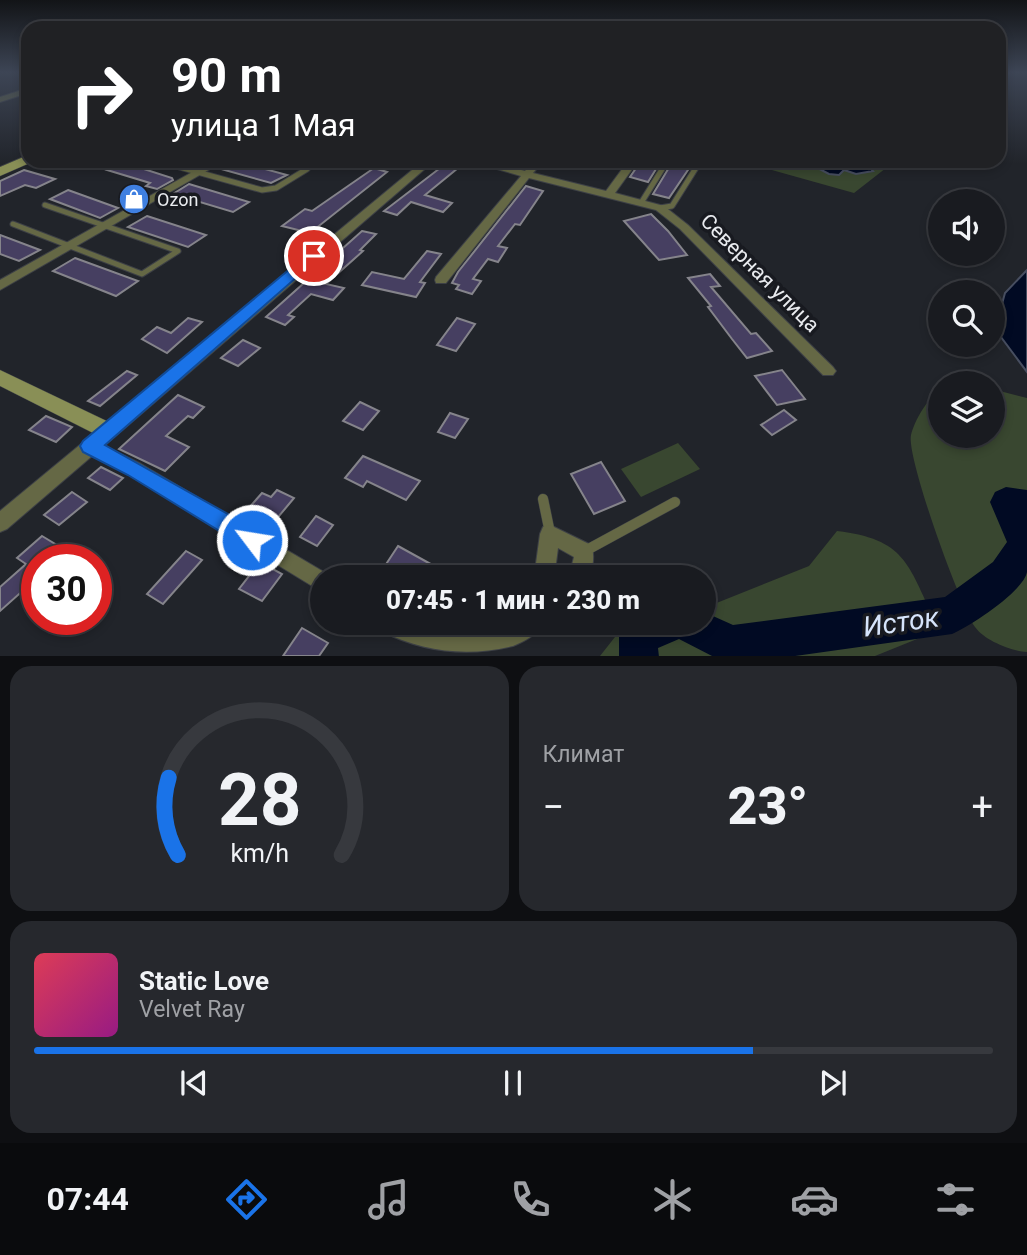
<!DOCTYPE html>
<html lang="ru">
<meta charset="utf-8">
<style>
body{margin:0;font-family:Roboto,sans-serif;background:#26282d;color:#f1f3f6;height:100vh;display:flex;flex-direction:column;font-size:26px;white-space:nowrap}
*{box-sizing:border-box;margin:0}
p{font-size:23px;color:#9fa1a5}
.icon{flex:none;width:38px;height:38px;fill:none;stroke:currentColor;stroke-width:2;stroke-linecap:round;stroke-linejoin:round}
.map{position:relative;height:656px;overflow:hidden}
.details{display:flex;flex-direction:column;gap:10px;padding:10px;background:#0e0f12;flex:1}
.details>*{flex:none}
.hud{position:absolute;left:21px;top:21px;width:985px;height:147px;border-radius:21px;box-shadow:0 4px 10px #0003,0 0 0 2px #37393e;background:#202124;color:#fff;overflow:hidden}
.tools{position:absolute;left:928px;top:189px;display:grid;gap:14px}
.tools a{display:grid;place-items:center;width:77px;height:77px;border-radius:50%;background:#191b20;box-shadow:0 4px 10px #0003,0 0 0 2px #37393e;font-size:35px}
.speed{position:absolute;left:21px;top:544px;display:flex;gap:14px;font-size:35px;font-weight:700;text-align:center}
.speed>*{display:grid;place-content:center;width:91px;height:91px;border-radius:50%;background:#191b20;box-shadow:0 4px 10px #0003,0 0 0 2px #37393e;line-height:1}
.speed .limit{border:10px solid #d22;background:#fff;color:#111}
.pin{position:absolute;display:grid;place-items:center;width:60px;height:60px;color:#fff;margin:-30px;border:4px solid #fff;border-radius:50%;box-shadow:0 2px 7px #0007}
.me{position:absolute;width:77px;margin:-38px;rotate:301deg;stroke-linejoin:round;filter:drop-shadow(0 0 5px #0008)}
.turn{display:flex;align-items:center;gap:24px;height:147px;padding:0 35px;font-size:32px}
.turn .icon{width:91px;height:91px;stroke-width:2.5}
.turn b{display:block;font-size:49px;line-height:60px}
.big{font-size:52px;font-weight:800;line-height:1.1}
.details .widget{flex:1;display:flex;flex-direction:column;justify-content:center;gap:10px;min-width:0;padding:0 24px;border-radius:21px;background:#26282d}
.details .dial{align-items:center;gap:0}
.dial svg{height:182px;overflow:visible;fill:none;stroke:#37393e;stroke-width:7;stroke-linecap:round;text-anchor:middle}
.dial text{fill:#f1f3f6;stroke:none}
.song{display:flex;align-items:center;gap:21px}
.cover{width:84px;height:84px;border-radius:10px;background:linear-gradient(135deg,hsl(350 70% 55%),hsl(310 70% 35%))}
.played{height:7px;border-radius:4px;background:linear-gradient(90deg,#1a73e8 75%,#37393e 75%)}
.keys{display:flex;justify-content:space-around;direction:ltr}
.heat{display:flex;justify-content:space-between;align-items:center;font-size:38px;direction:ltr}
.details .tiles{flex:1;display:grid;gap:10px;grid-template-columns:1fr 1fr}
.widget:last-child{grid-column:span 2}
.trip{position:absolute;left:310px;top:565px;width:406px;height:70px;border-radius:35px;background:#191b20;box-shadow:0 4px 10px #0003,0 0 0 2px #37393e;font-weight:800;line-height:70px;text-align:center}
.tabs{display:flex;height:112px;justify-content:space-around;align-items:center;background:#0a0b0d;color:#9fa1a5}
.tabs .icon{width:49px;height:49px}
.tabs .selected{color:#1a73e8}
.tabs b{font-size:32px;color:#f1f3f6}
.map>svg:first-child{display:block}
.green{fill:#394730}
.water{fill:#010a23;stroke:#474e60;stroke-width:2}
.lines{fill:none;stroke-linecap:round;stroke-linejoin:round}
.river{fill:#010a23;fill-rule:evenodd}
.building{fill:#463f61;stroke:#85848b;stroke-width:2}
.lane-far2-casing{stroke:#3d4046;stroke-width:5}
.lane-far1-casing{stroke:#3d4046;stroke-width:7}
.lane-casing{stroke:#3d4046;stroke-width:11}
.street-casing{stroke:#3d4046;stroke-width:2}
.secondary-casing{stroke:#3d4046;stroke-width:1}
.lane-far2{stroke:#656845;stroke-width:4.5}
.lane-far1{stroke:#656845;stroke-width:5}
.lane{stroke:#656845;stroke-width:10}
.street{fill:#656845;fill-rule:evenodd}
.secondary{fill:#898f56;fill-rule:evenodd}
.route{fill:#1a73e8;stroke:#114b97;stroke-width:2}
.labels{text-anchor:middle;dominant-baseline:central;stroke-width:7;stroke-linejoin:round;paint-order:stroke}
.far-poi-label{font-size:18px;fill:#e9ebef;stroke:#181a20;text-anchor:start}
.street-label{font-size:21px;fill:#e9ebef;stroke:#181a20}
.near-water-label{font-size:28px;font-style:italic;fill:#d6e4fa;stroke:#181a20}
</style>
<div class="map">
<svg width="1027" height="657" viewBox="0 0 1027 657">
<rect width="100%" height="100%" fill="#21242a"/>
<g class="green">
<path d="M758,161h46l25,13 14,-4h29l-8,-9h31l-41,32 -96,-27z"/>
<path d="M992,389l35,9v254c-15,-1 -42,-11 -52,-25 -15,-21 -69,-170 -64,-192 4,-15 16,-37 29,-43v44h52z"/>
<path d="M678,443l22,26 -59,28 -20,-28z"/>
<path d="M837,531c68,8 71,33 97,88l-7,16 -52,21h-275l26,-33h78v-15l105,-42z"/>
</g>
<g class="water">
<path d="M804,161h35l2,4 8,1 -5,-5h20l9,10 -17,3 -12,-4 -5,5 -10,-1z"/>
<path d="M1027,270v102l-32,-43 10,-36z"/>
</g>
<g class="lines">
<path class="river" d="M1006,487l21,3c0,24 0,60 0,82 -4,20 -57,54 -75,62l-164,23h-74l-35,-18 -21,9 1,9h-40v-21l5,-13h80v-11l29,13 212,-28 48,-35 14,-20 -17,-40 5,-10z"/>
</g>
<g class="building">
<path d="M236,161l51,14 -16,8 -50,-14z"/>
<path d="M641,161h20l-13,21 -18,-5z"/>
<path d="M673,161h21l-25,37 -16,-4z"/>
<path d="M122,162l50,16 1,2 -16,9 -11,-3 4,-3 -43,-13z"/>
<path d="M444,165l14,3 -33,27 27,8 -9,9 -32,-10 -14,13 -13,-4z"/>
<path d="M374,168l13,4 -77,61 -28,-7 23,-17 7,2z"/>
<path d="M24,170l31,9 -19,9 -11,-3 -25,11v-15z"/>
<path d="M189,184l60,18 -16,10 -60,-18z"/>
<path d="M526,186l17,5 -23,34 -5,-1 -17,22 9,2 -9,14 -10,-3 -15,20 8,2 -9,13 -16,-5 3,-4 -7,-2 6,-11z"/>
<path d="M68,190l50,18 -18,10 -50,-19z"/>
<path d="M651,214l17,17 19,24 -28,5 -35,-39z"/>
<path d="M147,216l59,19 -18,12 -60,-20z"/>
<path d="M362,231l14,3 -16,16 3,1 -37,33 18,4 -11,12 -22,-6 -23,21 6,2 -9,8 -19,-8z"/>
<path d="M0,235l40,15 -21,11 -19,-7z"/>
<path d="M427,251l14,3 -21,28 5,1 -9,14 -54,-12 10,-13 32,7z"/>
<path d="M75,258l63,23 -22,15 -63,-25z"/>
<path d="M710,274l10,12 -9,1 40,47 5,-1 16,18 -25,7 -15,-19 -24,-32 3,-1 -23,-28z"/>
<path d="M188,318l14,4 -35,31 -25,-14 15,-12 14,6z"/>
<path d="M457,318l18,6 -19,27 -19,-6z"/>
<path d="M243,340l17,8 -22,18 -17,-8z"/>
<path d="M782,370l23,29 -28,6 -22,-29z"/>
<path d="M127,371l10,4 -37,31 -12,-5z"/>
<path d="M178,395l26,12 -11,11 -5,-2 -22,20 23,11 -24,24 -46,-22z"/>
<path d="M360,402l19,9 -16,19 -20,-9z"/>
<path d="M784,410l12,10 -24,15 -11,-10z"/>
<path d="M450,413l18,6 -13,19 -17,-6z"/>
<path d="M46,416l26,11 -16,15 -27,-12z"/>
<path d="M363,456l57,25 -14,19 -39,-19 -4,6 -18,-9z"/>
<path d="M601,462l24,39 -31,13 -23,-40z"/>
<path d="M101,467l22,11 -13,12 -22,-12z"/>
<path d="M277,490l17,8 -20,24 -26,-13 14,-16 9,4z"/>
<path d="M72,492l15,10 -28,23 -15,-10z"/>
<path d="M316,516l17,9 -16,21 -17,-9z"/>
<path d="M42,536l23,14 -11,10h-17v18l-37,33v-24l26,-23 -9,-6z"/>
<path d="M398,546l58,32h-79z"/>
<path d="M186,551l16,9 -39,44 -16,-10z"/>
<path d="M260,562l22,12 -20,27 -23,-12z"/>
<path d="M302,628l26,15 -9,13h-36z"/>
</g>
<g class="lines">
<g class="lane-far2-casing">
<g id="lane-far2">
<path d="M999,81l9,-9"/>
<path d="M156,161l15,4"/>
<path d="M279,161l15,4"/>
<path d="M665,165l3,-4"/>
<path d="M698,165l3,-4"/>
</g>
</g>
<g class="lane-far1-casing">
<g id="lane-far1">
<path d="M165,163l97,27 14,-2 31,-19 -20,-6"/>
<path d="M641,203l25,-40"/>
<path d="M660,208l12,-2 27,-43"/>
<path d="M13,224l129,50 36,-23 -133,-46"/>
</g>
</g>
<g class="lane-casing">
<g id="lane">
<path d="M543,499l7,34"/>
<path d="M585,551l90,-49"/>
</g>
</g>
<g class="street-casing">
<g id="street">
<path d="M28,88v5l-28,9v-5z"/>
<path d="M212,161h12l-224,129v-10z"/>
<path d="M423,161h11l-330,285 37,18 188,111 1,3h-8v14l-193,-118 -37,-18 -85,73 -7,3v-21z"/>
<path d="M469,161h17l39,10 8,-10h10l-10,12 73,18 22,-30h10l-23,32 49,13 24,19 145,142 3,4 -3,4h-10l-143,-146 -24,-19 -127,-32 -83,105h-10l-1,-3 1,-3 85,-101z"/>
<path d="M550,525l41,20c4,10 2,22 -2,33h-25l8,-13 2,-8 -16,-9 -4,30h-20l6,-44 3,-7z"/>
<path d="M378,623h34l32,10 19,2 36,-5 14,-7h29c-5,12 -17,18 -29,23 -45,11 -90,6 -132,-15z"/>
</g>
</g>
<g class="secondary-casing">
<g id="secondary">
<path d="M28,155v6l4,1 -32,14v-9z"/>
<path d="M0,370l115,55 3,6 -3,6 -7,3 -7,-3 -101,-51z"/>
</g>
</g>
<use href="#lane-far2" class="lane-far2"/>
<use href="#lane-far1" class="lane-far1"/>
<use href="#lane" class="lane"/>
<use href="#street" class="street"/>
<use href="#secondary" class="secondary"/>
</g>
<linearGradient id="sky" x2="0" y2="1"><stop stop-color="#121417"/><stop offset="0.44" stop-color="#3d4555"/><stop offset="1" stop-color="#3d4555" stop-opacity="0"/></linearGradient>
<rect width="1027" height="164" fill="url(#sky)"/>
<path class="route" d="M309,253l12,3 -216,189 155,87 3,8 -3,7 -8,4 -124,-76 -45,-23 -3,-6 3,-5z"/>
<defs>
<g id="shop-disc" transform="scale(1.575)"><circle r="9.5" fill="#3f7fe0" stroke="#181a20"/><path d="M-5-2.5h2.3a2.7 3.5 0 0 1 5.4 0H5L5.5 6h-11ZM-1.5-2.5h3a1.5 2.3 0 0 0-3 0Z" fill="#fff"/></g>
</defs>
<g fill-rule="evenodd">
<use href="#shop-disc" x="134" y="199"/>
</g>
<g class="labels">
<g class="far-poi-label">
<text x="157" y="199">Ozon</text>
</g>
<g class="street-label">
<text transform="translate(760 273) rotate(45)">Северная улица</text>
</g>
<g class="near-water-label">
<text transform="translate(901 622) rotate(-8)">Исток</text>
</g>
</g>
</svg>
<div class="tools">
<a><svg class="icon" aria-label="sound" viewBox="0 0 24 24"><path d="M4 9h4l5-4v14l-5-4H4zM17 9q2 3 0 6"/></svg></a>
<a><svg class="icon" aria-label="search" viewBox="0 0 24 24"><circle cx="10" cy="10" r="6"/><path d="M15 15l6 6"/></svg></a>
<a><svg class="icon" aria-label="layers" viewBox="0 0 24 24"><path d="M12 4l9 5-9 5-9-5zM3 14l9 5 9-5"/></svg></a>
</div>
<div class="speed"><div class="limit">30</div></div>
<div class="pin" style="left:314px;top:256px;background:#d93025"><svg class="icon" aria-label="arrive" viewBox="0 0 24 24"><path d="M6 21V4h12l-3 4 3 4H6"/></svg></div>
<svg class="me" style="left:252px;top:540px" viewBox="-20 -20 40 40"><circle r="17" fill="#1a73e8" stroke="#fff" stroke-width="3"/><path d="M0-11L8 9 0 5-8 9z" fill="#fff"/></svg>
<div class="trip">07:45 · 1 мин · 230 m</div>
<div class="hud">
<div class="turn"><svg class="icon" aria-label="right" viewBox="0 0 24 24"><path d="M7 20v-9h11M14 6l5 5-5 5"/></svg><div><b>90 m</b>улица 1 Мая</div></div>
</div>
</div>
<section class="details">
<div class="tiles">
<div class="widget dial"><svg viewBox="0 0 100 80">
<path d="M14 69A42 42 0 1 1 86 69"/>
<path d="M14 69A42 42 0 0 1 10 35" stroke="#1a73e8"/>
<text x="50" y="56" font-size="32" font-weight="700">28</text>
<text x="50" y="72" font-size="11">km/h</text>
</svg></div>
<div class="widget"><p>Климат</p>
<div class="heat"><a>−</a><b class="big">23°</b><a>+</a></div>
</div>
<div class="widget">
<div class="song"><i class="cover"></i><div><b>Static Love</b><p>Velvet Ray</p></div></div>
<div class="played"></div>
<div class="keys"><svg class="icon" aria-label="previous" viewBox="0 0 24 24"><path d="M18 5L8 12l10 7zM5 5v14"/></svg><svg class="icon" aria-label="pause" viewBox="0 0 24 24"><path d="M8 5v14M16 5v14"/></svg><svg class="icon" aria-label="next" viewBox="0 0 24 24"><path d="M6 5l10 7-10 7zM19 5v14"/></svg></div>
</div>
</div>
</section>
<nav class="tabs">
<b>07:44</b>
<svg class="icon selected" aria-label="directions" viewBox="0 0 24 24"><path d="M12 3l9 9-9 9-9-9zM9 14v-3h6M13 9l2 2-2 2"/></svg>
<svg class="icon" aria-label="music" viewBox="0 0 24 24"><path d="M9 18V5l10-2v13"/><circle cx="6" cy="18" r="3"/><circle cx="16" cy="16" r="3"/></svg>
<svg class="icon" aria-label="phone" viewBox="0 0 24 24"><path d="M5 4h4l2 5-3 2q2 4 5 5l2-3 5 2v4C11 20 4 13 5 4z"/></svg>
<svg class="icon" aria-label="climate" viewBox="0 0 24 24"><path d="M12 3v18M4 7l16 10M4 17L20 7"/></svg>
<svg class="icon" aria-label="car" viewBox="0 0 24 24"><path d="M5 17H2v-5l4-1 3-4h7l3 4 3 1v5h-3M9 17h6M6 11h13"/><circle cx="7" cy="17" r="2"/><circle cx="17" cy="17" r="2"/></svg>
<svg class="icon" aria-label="filters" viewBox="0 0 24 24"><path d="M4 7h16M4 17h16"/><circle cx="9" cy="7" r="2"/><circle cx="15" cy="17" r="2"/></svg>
</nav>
